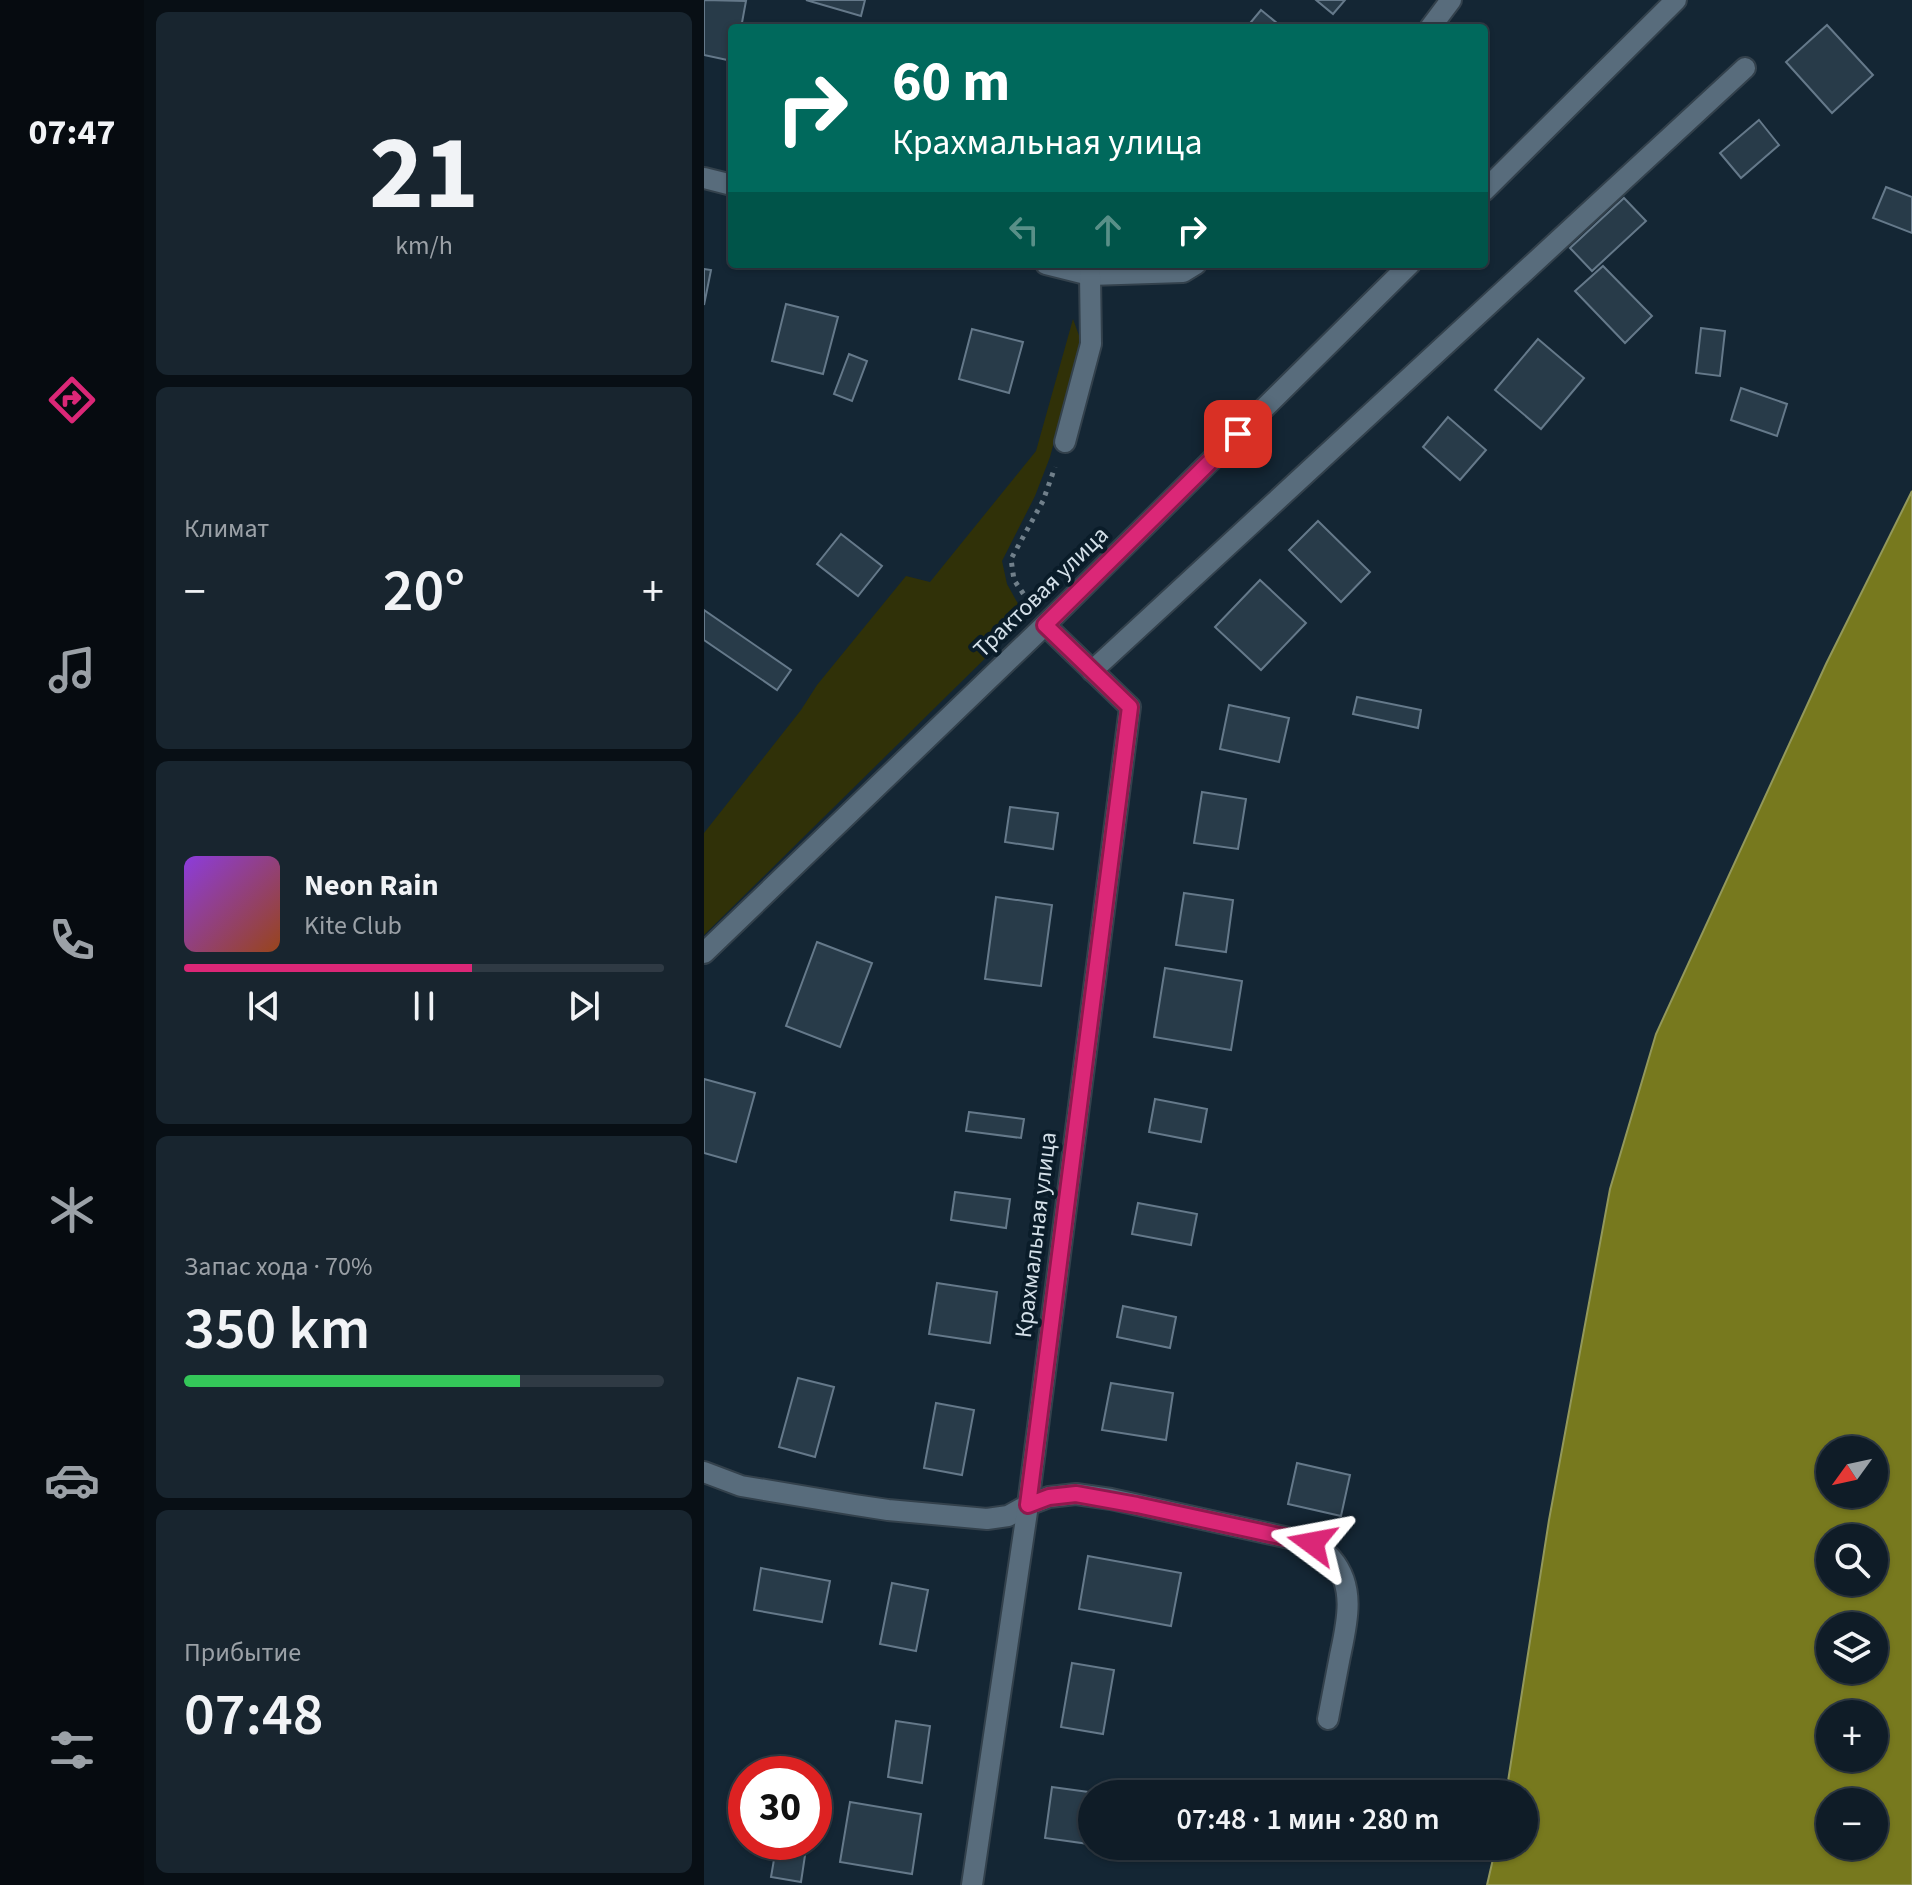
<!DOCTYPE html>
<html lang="ru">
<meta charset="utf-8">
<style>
body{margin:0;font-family:"Source Sans 3",sans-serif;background:#18252f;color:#f1f3f6;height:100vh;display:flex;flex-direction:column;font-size:30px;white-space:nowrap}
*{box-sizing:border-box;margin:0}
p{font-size:26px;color:#9ba1a7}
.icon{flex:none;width:44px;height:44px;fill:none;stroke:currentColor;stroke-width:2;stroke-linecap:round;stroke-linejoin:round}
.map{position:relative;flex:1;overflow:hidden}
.sheet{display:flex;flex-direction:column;gap:12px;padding:12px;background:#080f15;width:560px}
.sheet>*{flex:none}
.top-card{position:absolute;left:24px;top:24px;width:760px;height:244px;border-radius:8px;box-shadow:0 2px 6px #0004,0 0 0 2px #2f3a44;background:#00695c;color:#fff;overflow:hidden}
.needle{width:52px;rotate:237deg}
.controls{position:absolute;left:1112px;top:1436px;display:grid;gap:16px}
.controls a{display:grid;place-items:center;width:72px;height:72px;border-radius:50%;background:#0f1c27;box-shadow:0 2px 6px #0004,0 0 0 2px #2f3a44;font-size:40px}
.speed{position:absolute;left:24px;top:1756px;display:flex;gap:16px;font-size:40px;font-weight:700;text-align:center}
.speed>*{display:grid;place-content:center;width:104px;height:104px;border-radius:50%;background:#0f1c27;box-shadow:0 2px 6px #0004,0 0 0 2px #2f3a44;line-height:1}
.speed .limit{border:12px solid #d22;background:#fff;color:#111}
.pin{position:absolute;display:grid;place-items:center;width:68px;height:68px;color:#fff;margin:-34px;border-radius:16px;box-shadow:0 4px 12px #0006}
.me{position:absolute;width:88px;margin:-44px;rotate:283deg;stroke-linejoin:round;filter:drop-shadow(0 0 6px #0008)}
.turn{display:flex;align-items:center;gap:28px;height:168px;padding:0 32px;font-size:36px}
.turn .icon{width:104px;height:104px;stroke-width:2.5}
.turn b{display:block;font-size:56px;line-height:68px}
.lanes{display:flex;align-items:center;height:76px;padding:0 32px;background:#0003;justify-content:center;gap:40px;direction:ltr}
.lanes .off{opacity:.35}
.big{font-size:60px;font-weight:600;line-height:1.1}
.sheet .card{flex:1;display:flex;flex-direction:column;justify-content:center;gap:12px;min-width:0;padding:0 28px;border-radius:12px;background:#18252f}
.sheet .dial{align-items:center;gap:0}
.dial b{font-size:104px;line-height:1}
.song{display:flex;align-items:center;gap:24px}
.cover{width:96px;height:96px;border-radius:12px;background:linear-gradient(135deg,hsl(270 70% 55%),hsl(20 70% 35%))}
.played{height:8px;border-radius:4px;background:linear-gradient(90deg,#db2777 60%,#2f3a44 60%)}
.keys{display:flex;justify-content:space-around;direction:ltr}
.heat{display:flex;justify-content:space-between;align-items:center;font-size:44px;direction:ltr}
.charge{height:12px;border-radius:6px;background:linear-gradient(90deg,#34c759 70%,#2f3a44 0)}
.trip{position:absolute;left:374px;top:1780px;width:460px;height:80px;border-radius:40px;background:#0f1c27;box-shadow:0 2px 6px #0004,0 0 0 2px #2f3a44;font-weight:600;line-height:80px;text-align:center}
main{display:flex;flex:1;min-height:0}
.tab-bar{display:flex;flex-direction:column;width:144px;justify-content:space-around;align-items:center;background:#060b10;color:#9ba1a7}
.tab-bar .icon{width:56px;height:56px}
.tab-bar .selected{color:#db2777}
.tab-bar b{font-size:36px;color:#f1f3f6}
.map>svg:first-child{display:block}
.green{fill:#303108}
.water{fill:#77791e;stroke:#93985b;stroke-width:2;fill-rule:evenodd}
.building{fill:#283b49;stroke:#65798a;stroke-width:2}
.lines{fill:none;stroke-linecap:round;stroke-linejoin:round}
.minor-casing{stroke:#33414c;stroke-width:24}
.path{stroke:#71808b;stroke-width:5;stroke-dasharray:4 6;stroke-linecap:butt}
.minor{stroke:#586c7c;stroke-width:20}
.route-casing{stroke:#8e194d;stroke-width:20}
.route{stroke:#db2777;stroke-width:14}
.labels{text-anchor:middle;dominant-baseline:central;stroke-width:8;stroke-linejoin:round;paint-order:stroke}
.street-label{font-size:24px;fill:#d3dfe8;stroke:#0a1c29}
</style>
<main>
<nav class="tab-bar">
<b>07:47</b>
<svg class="icon selected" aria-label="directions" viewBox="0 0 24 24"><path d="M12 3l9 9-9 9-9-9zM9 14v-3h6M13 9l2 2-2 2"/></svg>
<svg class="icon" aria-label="music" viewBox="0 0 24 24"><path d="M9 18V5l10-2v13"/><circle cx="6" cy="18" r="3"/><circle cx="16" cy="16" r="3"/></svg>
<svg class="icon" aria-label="phone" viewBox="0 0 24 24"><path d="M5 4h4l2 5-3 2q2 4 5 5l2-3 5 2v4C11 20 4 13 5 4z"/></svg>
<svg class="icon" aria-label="climate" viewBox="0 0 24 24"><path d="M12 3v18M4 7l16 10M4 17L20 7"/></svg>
<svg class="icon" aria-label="car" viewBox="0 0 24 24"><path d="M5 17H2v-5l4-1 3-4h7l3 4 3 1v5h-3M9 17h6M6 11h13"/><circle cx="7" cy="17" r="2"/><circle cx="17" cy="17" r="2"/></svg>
<svg class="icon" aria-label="filters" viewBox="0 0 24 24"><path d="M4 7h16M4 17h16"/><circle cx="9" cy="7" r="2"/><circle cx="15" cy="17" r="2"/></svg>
</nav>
<section class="sheet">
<div class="card dial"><b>21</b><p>km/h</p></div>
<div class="card"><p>Климат</p>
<div class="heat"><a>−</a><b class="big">20°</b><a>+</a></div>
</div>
<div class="card">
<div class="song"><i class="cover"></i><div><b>Neon Rain</b><p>Kite Club</p></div></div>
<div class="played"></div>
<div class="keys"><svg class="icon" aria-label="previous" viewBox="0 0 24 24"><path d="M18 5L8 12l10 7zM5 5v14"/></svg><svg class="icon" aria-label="pause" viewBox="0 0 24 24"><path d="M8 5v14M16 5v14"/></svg><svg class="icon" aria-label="next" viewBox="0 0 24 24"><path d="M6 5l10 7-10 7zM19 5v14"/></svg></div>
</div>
<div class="card"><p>Запас хода · 70%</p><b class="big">350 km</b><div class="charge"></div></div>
<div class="card"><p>Прибытие</p><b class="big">07:48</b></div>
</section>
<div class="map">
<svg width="1208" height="1885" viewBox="0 0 1208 1885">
<rect width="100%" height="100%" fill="#142634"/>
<path class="green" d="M369,319l8,22 -31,116 -15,39 -33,65 5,23 19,34 -322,317v-102l97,-123 16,-25 89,-109 24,6 106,-131z"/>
<path class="water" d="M1208,491v1394h-425l9,-39h28v-52h-18l43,-274 61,-331 46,-155 170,-370zM1126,1450h44v44h-44zM1126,1538h44v44h-44zM1126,1626h44v44h-44zM1126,1714h44v44h-44zM1170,1802v44h-44v-44z"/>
<g class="building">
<path d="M0,0l42,1 -5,27h-9v33l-28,-6z"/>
<path d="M102,0h59l-4,16z"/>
<path d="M612,0h29l-12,14z"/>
<path d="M557,10l22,18h-37z"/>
<path d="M1123,25l46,50 -41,38 -46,-51z"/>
<path d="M1055,120l20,25 -38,33 -21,-25z"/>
<path d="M1182,187l26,10v36l-39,-15z"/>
<path d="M920,198l22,23 -54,50 -22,-23z"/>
<path d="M899,266l49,50 -27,27 -50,-52z"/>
<path d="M0,269l7,1 -7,35z"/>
<path d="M82,304l52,13 -15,57 -51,-13z"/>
<path d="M997,328l24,3 -5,45 -24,-3z"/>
<path d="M268,329l51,13 -14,51 -50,-14z"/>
<path d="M834,339l46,39 -43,51 -46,-39z"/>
<path d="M145,354l18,7 -15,40 -18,-7z"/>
<path d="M1037,388l46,16 -10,32 -46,-16z"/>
<path d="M744,417l38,33 -26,30 -37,-33z"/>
<path d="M614,521l52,51 -29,30 -52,-52z"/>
<path d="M137,534l41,32 -24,30 -41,-32z"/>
<path d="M556,580l46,43 -45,47 -46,-43z"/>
<path d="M0,610l87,60 -14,20 -73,-50z"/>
<path d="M653,697l64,13 -3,18 -65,-14z"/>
<path d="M525,705l60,13 -10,44 -59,-13z"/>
<path d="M498,792l44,7 -8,50 -44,-6z"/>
<path d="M306,807l48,6 -5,36 -48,-7z"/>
<path d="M480,893l49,7 -7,52 -50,-7z"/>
<path d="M292,897l56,8 -11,81 -56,-7z"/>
<path d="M113,942l55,21 -32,84 -54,-21z"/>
<path d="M461,968l77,13 -11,69 -77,-13z"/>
<path d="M0,1079l51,14 -19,69 -32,-9z"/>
<path d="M451,1099l52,10 -6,33 -52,-10z"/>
<path d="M265,1112l55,7 -3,19 -55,-7z"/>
<path d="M251,1192l55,7 -4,29 -55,-8z"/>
<path d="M434,1203l59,11 -6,31 -59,-11z"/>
<path d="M233,1283l60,9 -7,51 -61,-9z"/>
<path d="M419,1306l53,11 -6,31 -53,-11z"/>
<path d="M94,1378l36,9 -19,70 -36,-10z"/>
<path d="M407,1383l62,10 -7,47 -64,-10z"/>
<path d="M232,1403l38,7 -12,65 -38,-7z"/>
<path d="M593,1463l53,12 -9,41 -53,-12z"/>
<path d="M384,1556l93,17 -10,53 -92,-17z"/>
<path d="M57,1568l69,13 -8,41 -68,-12z"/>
<path d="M188,1583l36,7 -12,61 -36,-7z"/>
<path d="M368,1663l42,7 -11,64 -42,-7z"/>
<path d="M192,1721l34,5 -8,57 -34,-6z"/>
<path d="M348,1787l44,6 -4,1v28l-3,22 -44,-6z"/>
<path d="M146,1802l71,12 -9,60 -72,-12z"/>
<path d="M73,1842h30l-6,40 -30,-5z"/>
</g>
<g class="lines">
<g class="minor-casing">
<g id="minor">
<path d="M726,28l21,-28"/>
<path d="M0,178l28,7"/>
<path d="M780,191l192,-191"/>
<path d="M342,264l44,11 93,-3 13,-8"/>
<path d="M361,442l26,-98 -1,-69"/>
<path d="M388,671l653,-603"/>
<path d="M0,953l341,-328 365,-361"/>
<path d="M0,1472l37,14 114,19 33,5 99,9 21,-3 20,-11 21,-8 27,-3 35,5 201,44c6,5 15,9 20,16 24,28 15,64 8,97 -4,21 -8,42 -12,63"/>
<path d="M268,1885l56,-380 102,-798 -85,-82"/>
</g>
</g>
<path class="path" d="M325,602l-15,-22 -3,-21 32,-58 12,-34"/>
<use href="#minor" class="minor"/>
</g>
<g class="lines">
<g class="route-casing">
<path id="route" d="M534,434l-193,191 85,82 -102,798 21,-8 27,-3 61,11 175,38"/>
</g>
<use href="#route" class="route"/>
</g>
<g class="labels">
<g class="street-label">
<text transform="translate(337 592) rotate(-44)">Трактовая улица</text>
<text transform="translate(332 1235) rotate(-83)">Крахмальная улица</text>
</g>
</g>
</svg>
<div class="controls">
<a><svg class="needle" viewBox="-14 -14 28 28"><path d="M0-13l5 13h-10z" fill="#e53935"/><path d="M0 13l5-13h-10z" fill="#9ba1a7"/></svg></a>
<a><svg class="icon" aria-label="search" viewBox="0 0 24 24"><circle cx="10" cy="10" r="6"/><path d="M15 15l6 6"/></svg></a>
<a><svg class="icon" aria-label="layers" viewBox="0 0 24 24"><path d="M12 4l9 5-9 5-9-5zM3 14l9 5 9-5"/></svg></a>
<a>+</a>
<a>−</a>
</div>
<div class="speed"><div class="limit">30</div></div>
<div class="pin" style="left:534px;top:434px;background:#d93025"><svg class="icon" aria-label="arrive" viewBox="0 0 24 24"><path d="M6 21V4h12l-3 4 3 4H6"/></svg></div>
<svg class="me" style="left:608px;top:1543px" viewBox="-20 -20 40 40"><path d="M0-17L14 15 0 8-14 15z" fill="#db2777" stroke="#fff" stroke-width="4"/></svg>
<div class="trip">07:48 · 1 мин · 280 m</div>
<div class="top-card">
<div class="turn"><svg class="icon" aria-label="right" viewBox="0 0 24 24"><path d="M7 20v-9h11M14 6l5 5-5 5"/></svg><div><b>60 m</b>Крахмальная улица</div></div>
<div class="lanes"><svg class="icon off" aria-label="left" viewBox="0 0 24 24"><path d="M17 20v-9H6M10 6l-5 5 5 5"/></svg><svg class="icon off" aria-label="ahead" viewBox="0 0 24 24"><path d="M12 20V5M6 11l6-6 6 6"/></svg><svg class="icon" aria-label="right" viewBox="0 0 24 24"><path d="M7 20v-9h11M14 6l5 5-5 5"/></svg></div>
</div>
</div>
</main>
